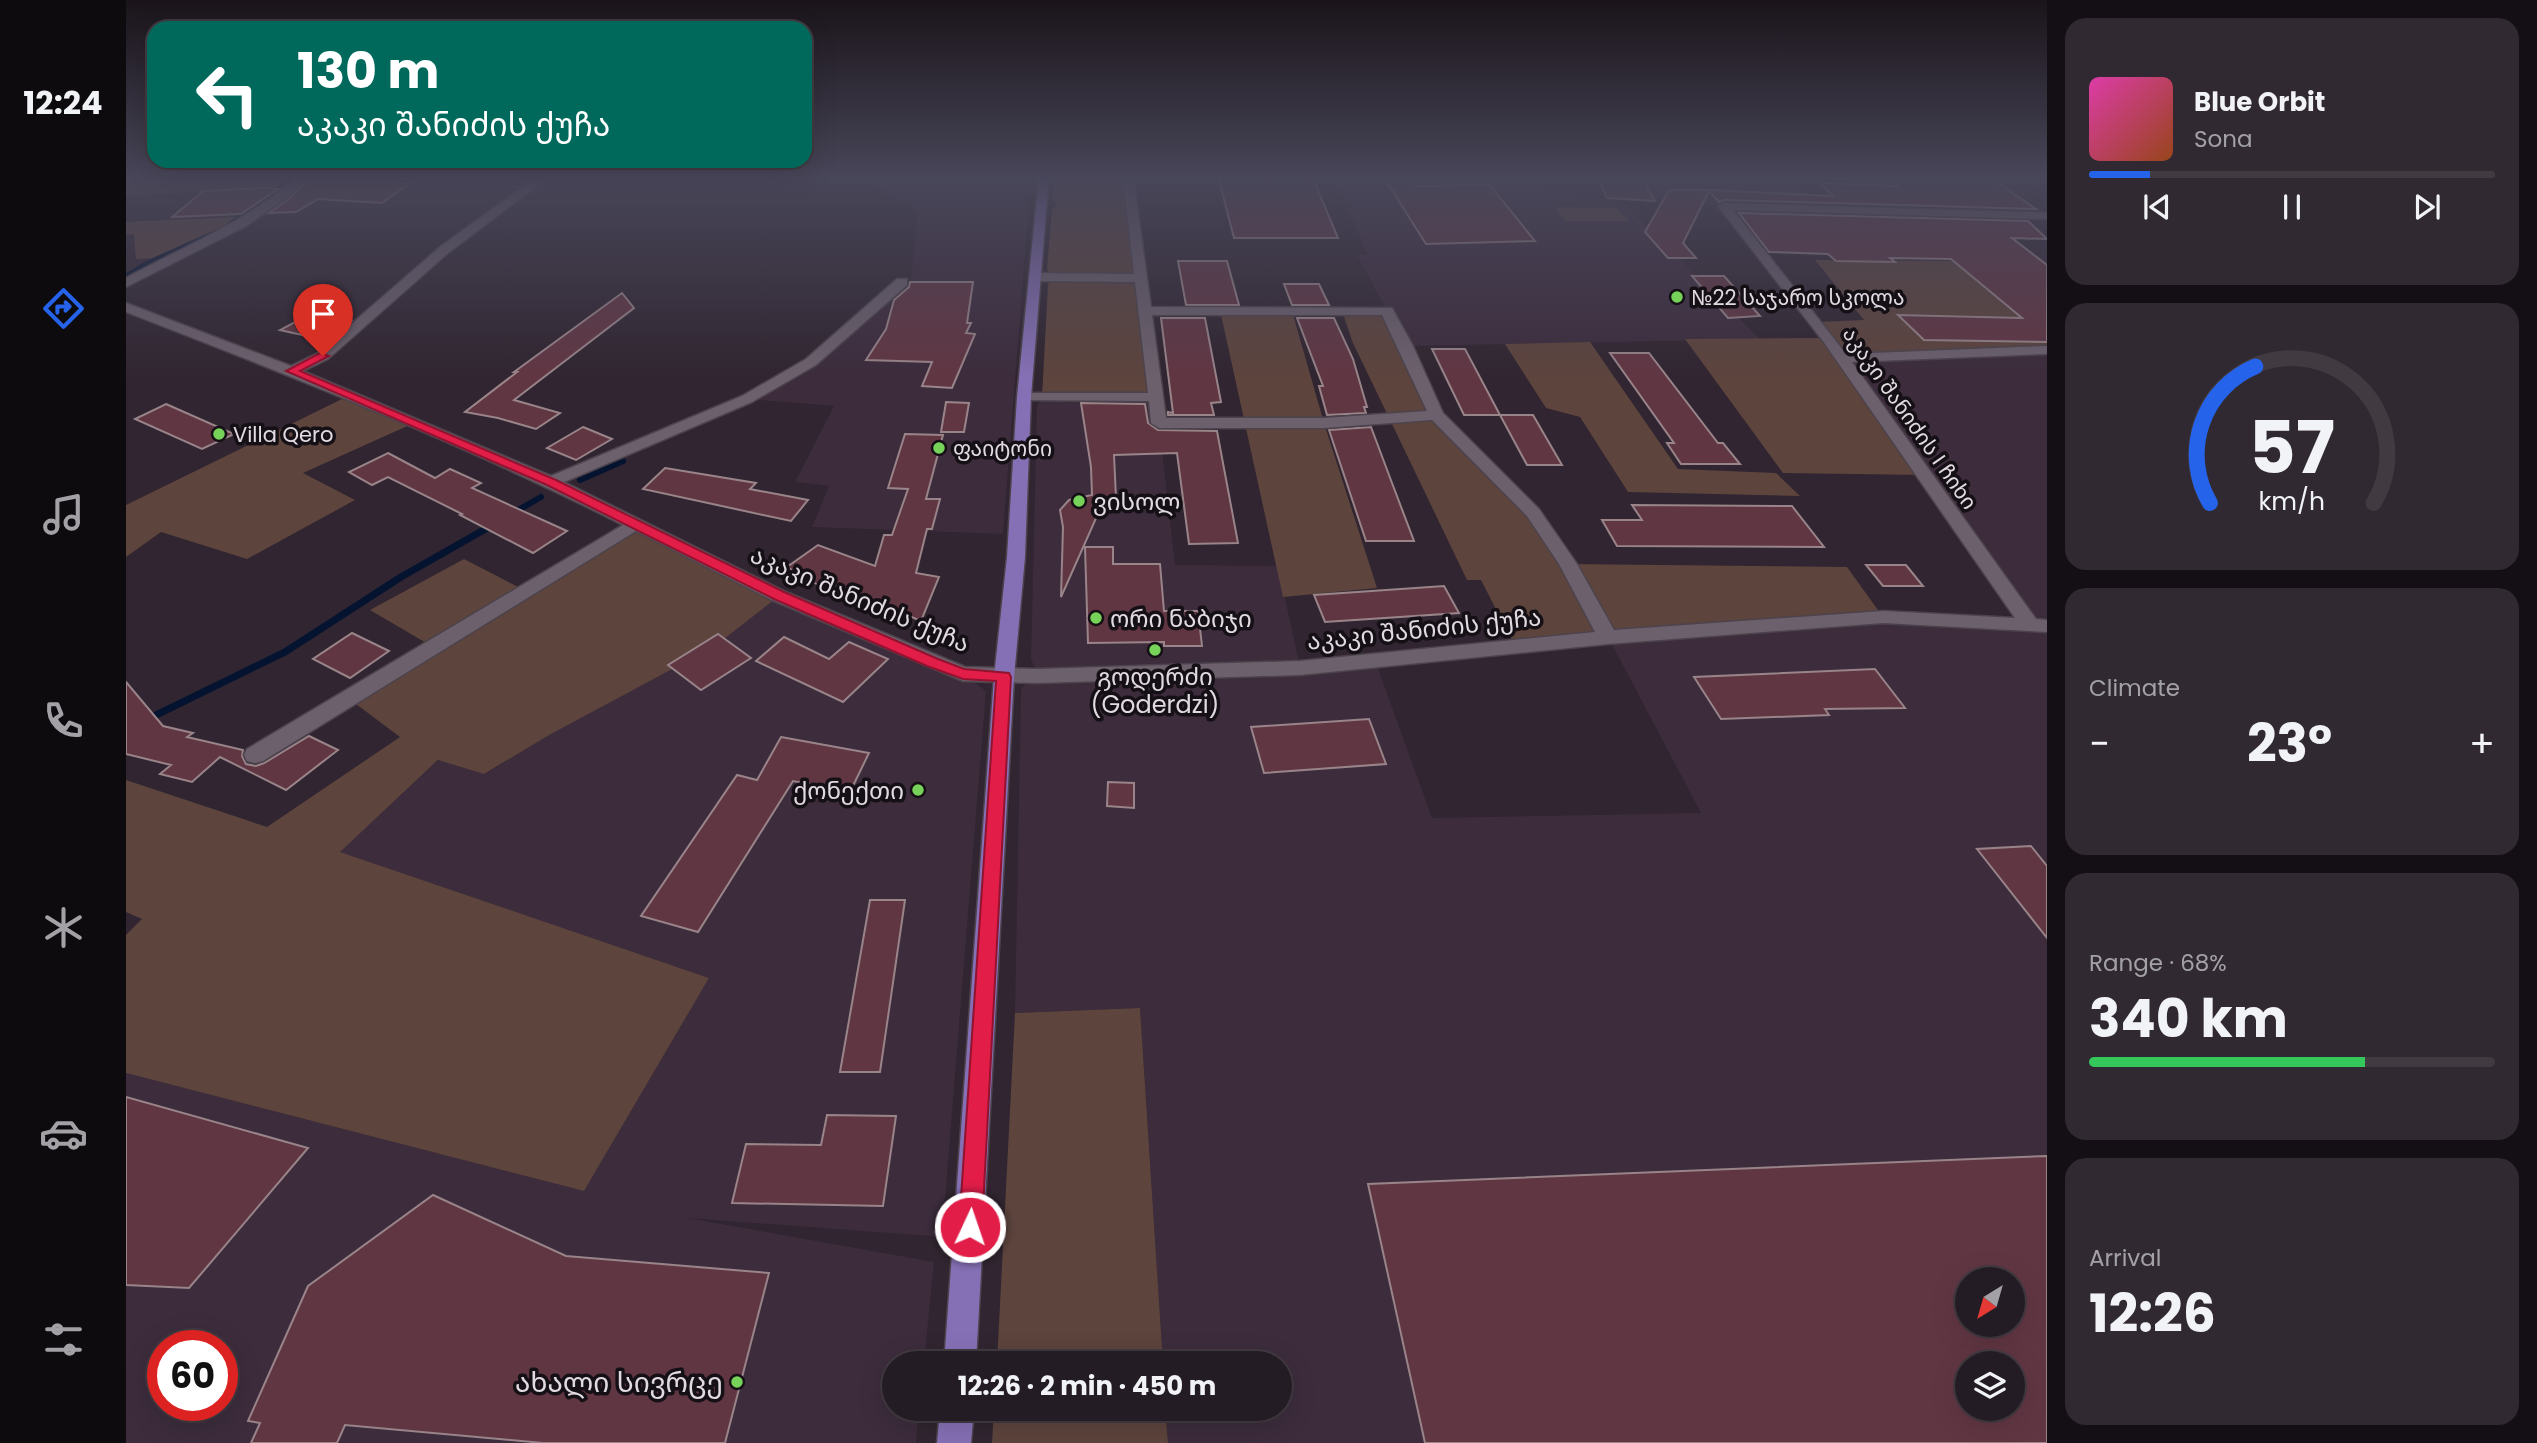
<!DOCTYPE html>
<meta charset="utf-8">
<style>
body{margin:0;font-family:Poppins,"Noto Sans Georgian",sans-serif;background:#302931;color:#f1f3f6;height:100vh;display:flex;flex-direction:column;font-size:26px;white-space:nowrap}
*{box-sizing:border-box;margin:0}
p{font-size:23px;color:#a3a1a6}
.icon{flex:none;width:38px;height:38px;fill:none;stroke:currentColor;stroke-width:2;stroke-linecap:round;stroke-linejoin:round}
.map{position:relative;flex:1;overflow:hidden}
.sheet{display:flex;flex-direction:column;gap:18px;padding:18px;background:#140f14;width:490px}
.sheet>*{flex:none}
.banner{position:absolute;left:21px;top:21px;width:665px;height:147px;border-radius:21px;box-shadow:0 7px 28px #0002,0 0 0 2px #413a41;background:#00695c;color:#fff;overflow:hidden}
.needle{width:46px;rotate:217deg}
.buttons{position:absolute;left:1829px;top:1267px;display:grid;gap:14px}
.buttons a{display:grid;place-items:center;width:70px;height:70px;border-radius:50%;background:#241c24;box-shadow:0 7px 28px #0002,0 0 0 2px #413a41;font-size:35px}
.speed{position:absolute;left:21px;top:1330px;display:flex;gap:14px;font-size:35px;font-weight:700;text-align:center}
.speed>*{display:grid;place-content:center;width:91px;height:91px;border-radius:50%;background:#241c24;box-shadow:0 7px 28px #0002,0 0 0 2px #413a41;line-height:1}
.speed .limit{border:10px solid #d22;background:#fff;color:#111}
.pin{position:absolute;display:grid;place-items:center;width:60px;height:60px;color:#fff;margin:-72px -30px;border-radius:50% 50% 50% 0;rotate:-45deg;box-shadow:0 0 7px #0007}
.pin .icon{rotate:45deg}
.me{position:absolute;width:77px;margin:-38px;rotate:3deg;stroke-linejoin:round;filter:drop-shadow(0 0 5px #0008)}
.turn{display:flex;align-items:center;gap:24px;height:147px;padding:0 35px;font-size:32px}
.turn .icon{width:91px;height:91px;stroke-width:2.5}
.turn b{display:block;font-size:49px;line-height:60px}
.big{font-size:52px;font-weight:700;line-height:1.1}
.sheet .widget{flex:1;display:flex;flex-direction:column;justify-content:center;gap:10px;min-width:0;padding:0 24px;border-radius:21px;background:#302931}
.sheet .dial{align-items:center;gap:0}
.dial svg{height:182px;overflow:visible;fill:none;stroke:#413a41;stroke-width:7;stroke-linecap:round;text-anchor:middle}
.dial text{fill:#f1f3f6;stroke:none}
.song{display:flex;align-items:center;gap:21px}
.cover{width:84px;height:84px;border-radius:10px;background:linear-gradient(135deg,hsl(320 70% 55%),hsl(20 70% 35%))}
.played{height:7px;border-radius:4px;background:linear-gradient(90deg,#2563eb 15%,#413a41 15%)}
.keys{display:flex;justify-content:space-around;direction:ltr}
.heat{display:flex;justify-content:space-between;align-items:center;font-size:38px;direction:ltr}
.charge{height:10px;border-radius:5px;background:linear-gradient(90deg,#34c759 68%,#413a41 0)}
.trip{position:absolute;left:756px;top:1351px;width:410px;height:70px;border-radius:35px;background:#241c24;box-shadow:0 7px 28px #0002,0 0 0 2px #413a41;font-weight:700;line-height:70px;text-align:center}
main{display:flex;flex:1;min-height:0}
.tab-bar{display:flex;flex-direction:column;width:126px;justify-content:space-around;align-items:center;background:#0e0b0e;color:#a3a1a6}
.tab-bar .icon{width:49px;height:49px}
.tab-bar .current{color:#2563eb}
.tab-bar b{font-size:32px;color:#f1f3f6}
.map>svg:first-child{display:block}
.built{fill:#3c2c3c;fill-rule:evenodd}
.green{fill:#5d443d}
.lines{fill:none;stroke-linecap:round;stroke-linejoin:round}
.stream-far2{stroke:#031330;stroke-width:4.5}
.stream-far1{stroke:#031330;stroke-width:6}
.stream{stroke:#031330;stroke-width:7}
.building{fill:#613643;stroke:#988489;stroke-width:2;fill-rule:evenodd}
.minor-casing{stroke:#4c434c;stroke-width:3}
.major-casing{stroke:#4c434c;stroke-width:3}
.minor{fill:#6c606c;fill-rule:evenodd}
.major{fill:#8570b5;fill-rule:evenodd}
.route{fill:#e11d48;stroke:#92132f;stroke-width:2}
.poi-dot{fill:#77d259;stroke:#151015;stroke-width:2.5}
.labels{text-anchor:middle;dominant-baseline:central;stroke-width:7;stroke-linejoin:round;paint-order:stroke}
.far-poi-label{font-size:21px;fill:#e1dae1;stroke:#151015;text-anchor:start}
.far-street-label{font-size:21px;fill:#e1dae1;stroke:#151015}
.poi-label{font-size:24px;fill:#e1dae1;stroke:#151015;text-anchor:start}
.street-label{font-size:24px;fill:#e1dae1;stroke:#151015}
.near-poi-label{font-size:28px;fill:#e1dae1;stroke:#151015;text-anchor:end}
</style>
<main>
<nav class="tab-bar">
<b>12:24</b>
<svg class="icon current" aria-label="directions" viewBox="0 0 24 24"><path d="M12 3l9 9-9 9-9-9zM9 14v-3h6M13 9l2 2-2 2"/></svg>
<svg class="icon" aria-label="music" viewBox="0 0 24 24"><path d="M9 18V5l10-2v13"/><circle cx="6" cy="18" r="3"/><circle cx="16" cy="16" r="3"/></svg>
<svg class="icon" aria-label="phone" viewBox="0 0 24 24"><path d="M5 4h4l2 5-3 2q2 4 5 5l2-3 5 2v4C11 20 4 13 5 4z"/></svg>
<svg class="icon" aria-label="climate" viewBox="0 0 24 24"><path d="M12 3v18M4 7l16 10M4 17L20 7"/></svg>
<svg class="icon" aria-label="car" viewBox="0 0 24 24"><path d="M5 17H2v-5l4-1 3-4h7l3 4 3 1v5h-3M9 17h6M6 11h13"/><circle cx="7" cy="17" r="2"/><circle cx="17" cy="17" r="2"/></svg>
<svg class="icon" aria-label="filters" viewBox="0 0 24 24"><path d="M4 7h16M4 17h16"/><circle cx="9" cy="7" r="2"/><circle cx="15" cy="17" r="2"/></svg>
</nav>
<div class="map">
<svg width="1921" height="1443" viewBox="0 0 1921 1443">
<rect width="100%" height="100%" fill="#302530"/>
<g class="built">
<path d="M731,176h174l-28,358 -191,-7 17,-41 -34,-4 39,-76 -87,-7 64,-37 91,-80 9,-1 7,-69z"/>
<path d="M1207,176h186l7,7 96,19 138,137 -354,7 -49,-91h11z"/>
<path d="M1507,176h181l8,8h-23l26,25 -181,-6z"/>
<path d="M1921,350v1093h-879l-3,-34h114v-46h-116l-23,-355 -125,5 6,-325 17,-12 -7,-17 6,-253 5,-9h114l19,168 103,1 22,101 75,-7 57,158 269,-5 -93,-176 275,-20 146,8 -186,-267zM1841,1279h45v46h-45zM1841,1363h45v46h-45z"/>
<path d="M653,596l184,78 23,17 -44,546 -254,-19 246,44 -10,101h-30v46h25l-3,34h-790v-370l458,118 125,-213 -370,-126 100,-92 46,14zM37,1346h59v59h-59z"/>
</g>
<g class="green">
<path d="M0,176h178l-11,10 -167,10z"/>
<path d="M927,176h75l28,221h-114l6,-112 3,-8 -4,-8 5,-59 4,-6 -4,-5z"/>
<path d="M1429,207l62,1 12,13h-64z"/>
<path d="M128,216l-87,42 -31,1 -2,-25 -8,1v-13z"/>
<path d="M1689,260l143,1 89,80v9l-203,8 82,117 -143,-2 -98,-134 142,-1 -11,-16 48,-2z"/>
<path d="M1094,310l72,1 32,112 53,165 -94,9z"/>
<path d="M1216,311h45l49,104 97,98 35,51 279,3 36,50 -368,29 -34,-66h-14l-114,-237z"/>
<path d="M1464,342l88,127 98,4 24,23 -172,-4 -48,-75 -34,-9 -41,-64z"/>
<path d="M224,395l64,28 -111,50 52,27 -108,59 -86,-27 -35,25v-52z"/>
<path d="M510,524l143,72 -64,50 -164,88 -67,40 -46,-14 -98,92 369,126 -125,213 -458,-118v-138l16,-16 -16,-7v-132l141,47 133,-90 -52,-39 85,-51 -63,-37 94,-51 62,32z"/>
<path d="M1014,1008l23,355h-166l18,-350z"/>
<path d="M868,1409h171l3,34h-176z"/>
</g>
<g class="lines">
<g class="stream-far2">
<path d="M104,224l65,-48"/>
<path d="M0,276l23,-14 67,-30"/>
</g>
<g class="stream-far1">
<path d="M454,480l43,-19"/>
<path d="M387,513l28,-16"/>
</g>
<path class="stream" d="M22,719l137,-67 116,-75 95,-54"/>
</g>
<g class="building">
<path d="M1092,176h94l26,62h-104z"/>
<path d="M1257,176h26l7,10 74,-1 45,56 -109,3z"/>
<path d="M1471,176h44l14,25 -48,-3z"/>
<path d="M1756,176h106l48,33 -312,-9 -5,2 -10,-11 -26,52 13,15h-28l-23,-26 24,-42h41l123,6 -13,-13 78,3z"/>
<path d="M183,179l101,4 -28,20 -64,-4 -22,13 -27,1 21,-15z"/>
<path d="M139,188l13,1 -37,25 -69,3 31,-26z"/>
<path d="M1613,213l289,8 19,18 -35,-1 35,27v77l-123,-2 -26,-25 124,3 -71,-59 -61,-1 5,4 -59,-1 -8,-7 -59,-2z"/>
<path d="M1052,261h49l12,44h-53z"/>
<path d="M1566,276h32l36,40 -32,2z"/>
<path d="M784,282h63l-6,41h4l-5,10 9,1 -23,54 -30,-2 10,-24 -66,-2 20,-31 8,-29 15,-13z"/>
<path d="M1158,284h35l10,21h-37z"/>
<path d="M496,293l12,15 -120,92 46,13 -24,16 -38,-11 -33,-6 52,-40h-3z"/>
<path d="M186,313l39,8 -31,18 -40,-9z"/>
<path d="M1035,318h44l16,84 -10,1 3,12h-46v-3l5,1z"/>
<path d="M1171,318h37l19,41 14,48h-3l2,6 -39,2 -8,-29h4z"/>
<path d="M1306,349h33l35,66h-36z"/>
<path d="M1484,353h39l69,90h5l17,21h-59l-14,-21h7z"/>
<path d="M820,402l23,1 -5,29h-23z"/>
<path d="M955,403l64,1 3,19 10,7 59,1 21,112 -49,1 -12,-91 -63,2 2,43h-11l-44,99 2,-70 -3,-17 9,-10 23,-5 -1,-28z"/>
<path d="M40,404l68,30 -32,15 -67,-30z"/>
<path d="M1374,415h33l29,50h-35z"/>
<path d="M457,427l29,12 -36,21 -29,-12z"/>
<path d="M1245,427l21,56 22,58h-48l-37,-111z"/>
<path d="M779,434l38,1 -17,64h14l-8,30h-5l-11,44 23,4 -18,44 -89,-37 -5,6 -40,-23 31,-22 57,21 9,-31h8l16,-46 -20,-1z"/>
<path d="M262,453l47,25 15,-9 31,14 -9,5 95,43 -34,22 -73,-38 2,-1 -74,-37 -16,8 -23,-13z"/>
<path d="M539,468l91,15 -6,6 58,11 -17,21 -148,-32z"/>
<path d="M1506,505l160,1 32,41 -207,-1 -15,-26h40z"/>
<path d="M959,547h28v17h47l4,47h34l4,35h-38v-4l-76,1z"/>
<path d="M1740,565h40l17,21h-40z"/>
<path d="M1318,586l15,27 -134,9 -11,-27z"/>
<path d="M226,633l37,18 -39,27 -37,-19z"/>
<path d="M592,634l33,24 -50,32 -33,-25z"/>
<path d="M658,637l45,22 20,-17 39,17 -45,43 -87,-41z"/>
<path d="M1749,669l30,39 -80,1 4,6 -108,4 -27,-42z"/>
<path d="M0,682l37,44 30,7 -6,4 56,13 -1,6 4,8 10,2 8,-3 45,-27 29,14 -52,40 -66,-33 -28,25 -32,-8 11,-9 -45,-11z"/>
<path d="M1243,719l17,45 -122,9 -13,-46z"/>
<path d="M655,737l88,16 -19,39 -57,-11 -95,151 -57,-16 96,-141 20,5z"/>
<path d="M982,782l26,1v25l-27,-2z"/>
<path d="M1905,846l16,20v72l-70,-89z"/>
<path d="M744,900h35l-25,172h-40z"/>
<path d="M0,1097l182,51 -119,140 -63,-3z"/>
<path d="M701,1115l69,1 -13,90 -151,-3 14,-59 75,1z"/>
<path d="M1921,1156v287h-622l-57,-259zM1841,1279h45v46h-45zM1841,1363h45v46h-45z"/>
<path d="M307,1195l133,61 203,17 -44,170h-182l-198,-18 -8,18h-86l9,-20 -12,-2 60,-135z"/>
</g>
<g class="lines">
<g class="minor-casing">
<g id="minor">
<path d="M172,176h11l-20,20 -43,30 -120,61v-9c59,-32 121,-56 172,-102z"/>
<path d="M412,176h12l-102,77 -120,106 -25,12 248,105 191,-80 64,-37 91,-80h10v6l-91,80 -64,37 -188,80 222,110 179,75 73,2 262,-8 295,-29 -36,-68 -32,-48 -95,-96 -108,8h-165l-8,-5 -2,-22 -130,-1 -2,-3 2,-3 5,-1h124l-13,-111 -99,-1 -6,-4 6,-4 98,1 -11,-98h10l18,131 241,1 21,38 30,67 96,96 38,55 37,66 269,-19 132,7 -192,-277 -105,-135 6,-3 323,10v6l-314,-9 113,144 201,-8v8l-195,8 184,257 11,1v12l-164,-9 -275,21 -308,31 -262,8 -75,-2 -191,-81 -136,-69 -373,230 -8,2 -8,-2 -3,-6 3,-6 376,-224c-161,-82 -329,-148 -497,-213v-9l165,63 27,-13 122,-106zM1026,315h230l45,96 -103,7h-158z"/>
</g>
</g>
<g class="major-casing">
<g id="major">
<path d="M913,176h10l-18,221 -6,160 -11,120 -38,686h-32l50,-686 13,-120 10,-160z"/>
<path d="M814,1409h34l-3,34h-34z"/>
</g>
</g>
<use href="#minor" class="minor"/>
<use href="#major" class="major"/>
</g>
<linearGradient id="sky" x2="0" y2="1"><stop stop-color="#1a141a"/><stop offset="0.47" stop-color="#484659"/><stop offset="1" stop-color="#484659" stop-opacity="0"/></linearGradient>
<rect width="1921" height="378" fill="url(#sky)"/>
<path class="route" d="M194,353l9,3 -29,15 256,109 228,112 154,67 26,10 45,4 2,4 -29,550 -3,8 -9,4 -8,-4 -3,-8 37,-546 -33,-2 -36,-13 -153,-67 -227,-114 -261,-114z"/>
<g class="poi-dot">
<circle cx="1551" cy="297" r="7"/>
<circle cx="93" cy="434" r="7"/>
<circle cx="813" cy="448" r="7"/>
<circle cx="953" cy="501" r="7"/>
<circle cx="970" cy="618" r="7"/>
<circle cx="1029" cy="650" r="7"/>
<circle cx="792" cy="790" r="7"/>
<circle cx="611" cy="1382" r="7"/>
</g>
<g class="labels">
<g class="far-poi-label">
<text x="1565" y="297">№22 საჯარო სკოლა</text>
<text x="107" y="434">Villa Qero</text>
<text x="827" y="448">ფაიტონი</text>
</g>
<g class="far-street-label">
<text transform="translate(1784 418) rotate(55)">აკაკი შანიძის I ჩიხი</text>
</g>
<g class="poi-label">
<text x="967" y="501">ვისოლ</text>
<text x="984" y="618">ორი ნაბიჯი</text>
<text x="1029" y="676" text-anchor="middle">გოდერძი<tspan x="1029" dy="28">(Goderdzi)</tspan></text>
<text x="778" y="790" text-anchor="end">ქონექთი</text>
</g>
<g class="street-label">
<text transform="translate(734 599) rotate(23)">აკაკი შანიძის ქუჩა</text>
<text transform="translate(1298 629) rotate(-6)">აკაკი შანიძის ქუჩა</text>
</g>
<g class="near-poi-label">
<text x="597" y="1382">ახალი სივრცე</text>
</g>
</g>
</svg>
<div class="buttons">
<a><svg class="needle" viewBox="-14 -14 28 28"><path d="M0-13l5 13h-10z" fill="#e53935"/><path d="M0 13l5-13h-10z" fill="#a3a1a6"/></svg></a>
<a><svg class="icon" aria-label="layers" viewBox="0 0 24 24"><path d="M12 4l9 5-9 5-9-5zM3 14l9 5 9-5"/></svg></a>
</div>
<div class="speed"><div class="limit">60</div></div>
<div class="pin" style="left:197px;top:356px;background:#d93025"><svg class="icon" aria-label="arrive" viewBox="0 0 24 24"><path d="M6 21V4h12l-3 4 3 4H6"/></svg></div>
<svg class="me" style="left:844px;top:1227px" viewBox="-20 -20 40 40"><circle r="17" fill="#e11d48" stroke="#fff" stroke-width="3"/><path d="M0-11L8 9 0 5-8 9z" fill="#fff"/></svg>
<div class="trip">12:26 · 2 min · 450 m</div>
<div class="banner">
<div class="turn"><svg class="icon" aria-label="left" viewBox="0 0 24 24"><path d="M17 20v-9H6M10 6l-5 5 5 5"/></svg><div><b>130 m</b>აკაკი შანიძის ქუჩა</div></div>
</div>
</div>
<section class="sheet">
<div class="widget">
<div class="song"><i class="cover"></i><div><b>Blue Orbit</b><p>Sona</p></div></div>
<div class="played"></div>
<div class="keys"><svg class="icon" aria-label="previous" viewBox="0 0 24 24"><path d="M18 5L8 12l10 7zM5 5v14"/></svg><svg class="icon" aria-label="pause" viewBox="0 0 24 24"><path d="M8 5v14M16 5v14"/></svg><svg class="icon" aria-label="next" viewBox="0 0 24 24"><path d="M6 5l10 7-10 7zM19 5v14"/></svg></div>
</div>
<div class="widget dial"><svg viewBox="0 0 100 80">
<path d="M14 69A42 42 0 1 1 86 69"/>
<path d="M14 69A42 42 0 0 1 34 9" stroke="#2563eb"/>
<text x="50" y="56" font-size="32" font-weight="700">57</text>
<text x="50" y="72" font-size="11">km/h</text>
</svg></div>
<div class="widget"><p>Climate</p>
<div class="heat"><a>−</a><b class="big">23°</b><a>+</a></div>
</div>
<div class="widget"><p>Range · 68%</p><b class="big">340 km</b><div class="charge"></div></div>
<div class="widget"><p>Arrival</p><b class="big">12:26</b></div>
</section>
</main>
